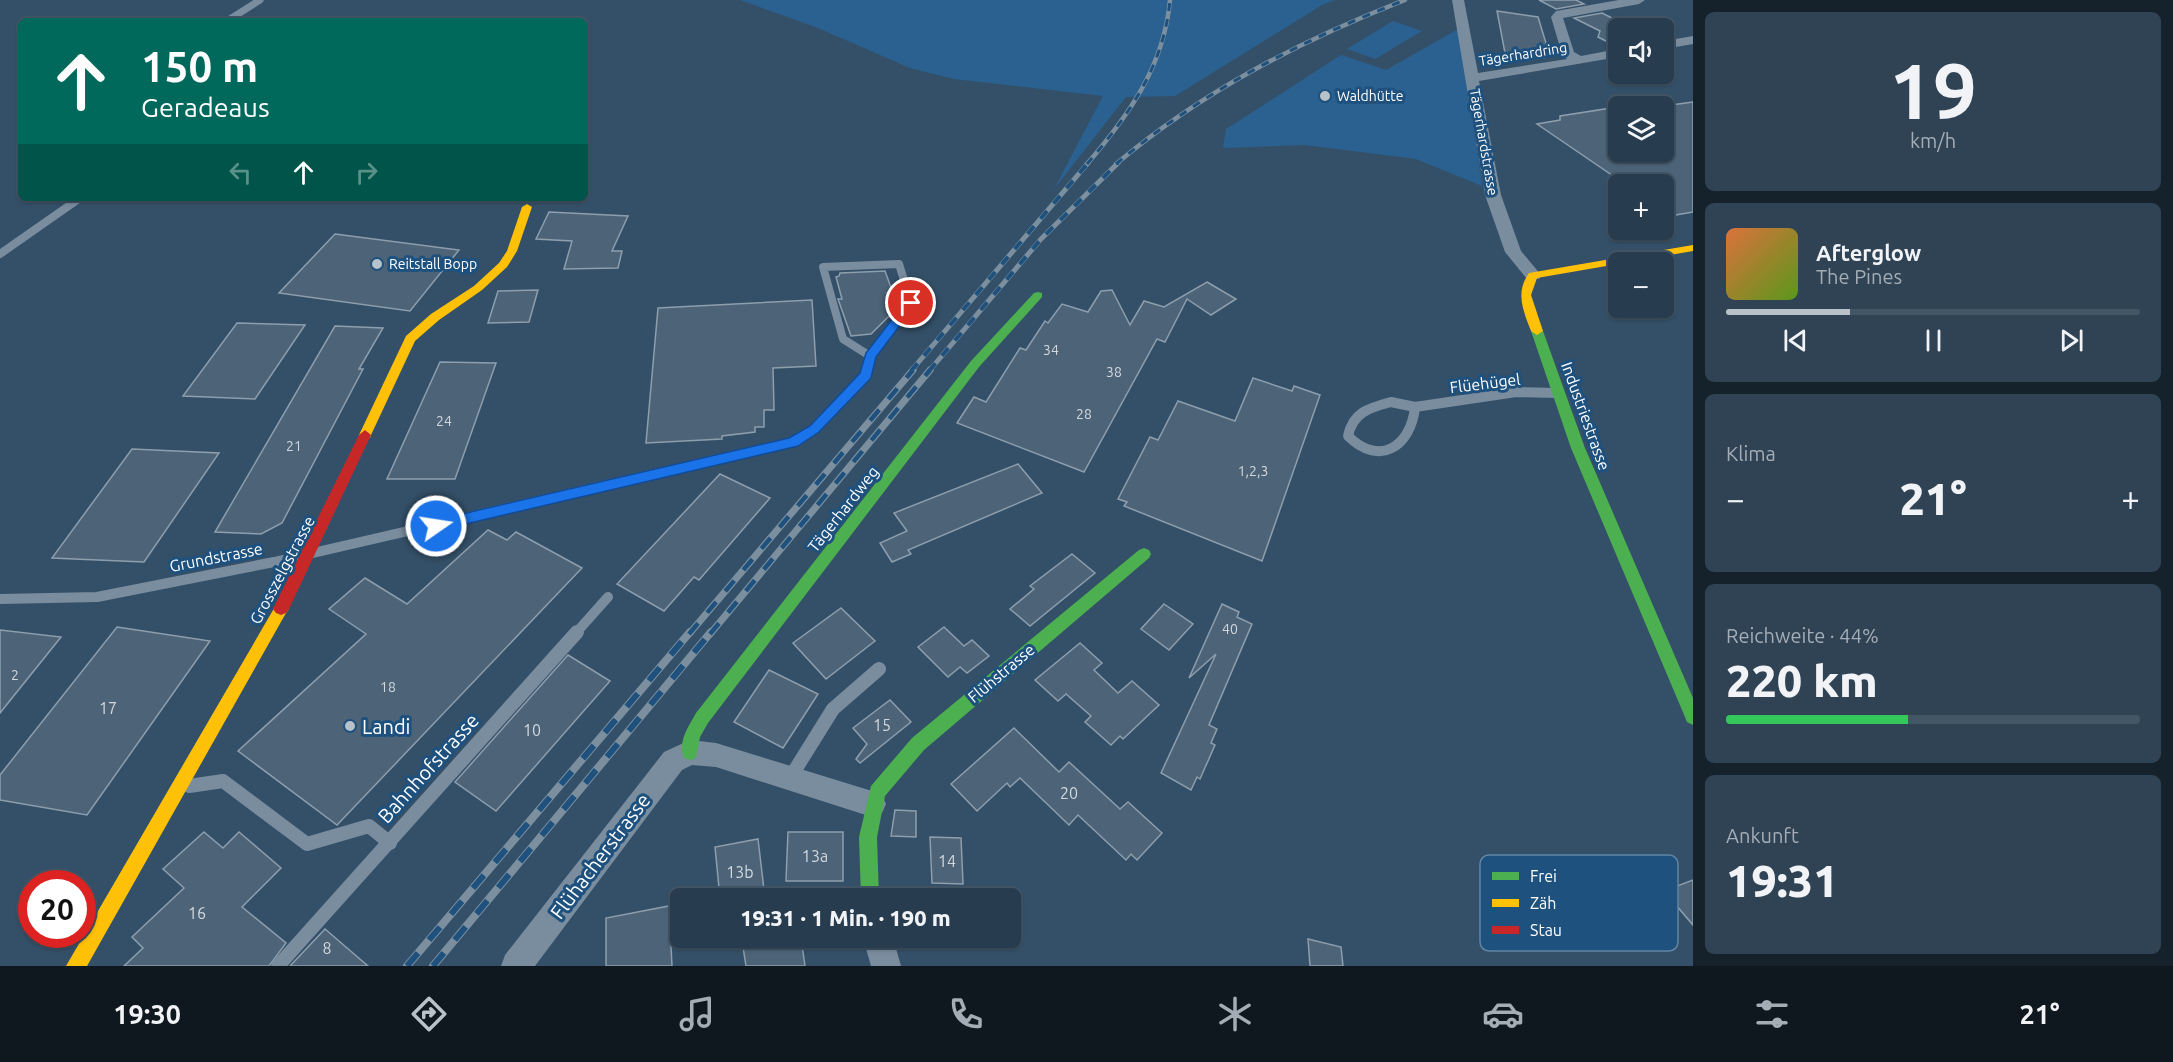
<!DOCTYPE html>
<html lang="de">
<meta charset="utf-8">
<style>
body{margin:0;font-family:Ubuntu,sans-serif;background:#2f4355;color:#f1f3f6;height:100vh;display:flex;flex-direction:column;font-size:22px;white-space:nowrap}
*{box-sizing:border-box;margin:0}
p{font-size:20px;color:#a4adb6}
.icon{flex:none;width:33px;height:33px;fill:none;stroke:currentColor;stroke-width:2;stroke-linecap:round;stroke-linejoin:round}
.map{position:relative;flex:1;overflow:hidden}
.details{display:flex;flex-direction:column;gap:12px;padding:12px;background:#15212b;width:480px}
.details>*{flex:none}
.banner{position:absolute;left:18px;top:18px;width:570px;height:183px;border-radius:9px;box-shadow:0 2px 4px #0004,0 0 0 2px #435666;background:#00695c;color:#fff;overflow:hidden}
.buttons{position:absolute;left:1608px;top:18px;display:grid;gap:12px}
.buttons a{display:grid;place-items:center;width:66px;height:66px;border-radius:9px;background:#273c4e;box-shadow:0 2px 4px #0004,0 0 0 2px #435666;font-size:30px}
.speed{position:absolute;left:18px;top:870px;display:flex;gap:12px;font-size:30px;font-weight:700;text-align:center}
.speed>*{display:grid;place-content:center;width:78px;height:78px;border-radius:50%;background:#273c4e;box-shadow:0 2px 4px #0004,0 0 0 2px #435666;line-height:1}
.speed .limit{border:9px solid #d22;background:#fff;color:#111}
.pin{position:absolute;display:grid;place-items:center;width:51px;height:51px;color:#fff;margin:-26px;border:3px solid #fff;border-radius:50%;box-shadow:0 2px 6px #0007}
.me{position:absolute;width:66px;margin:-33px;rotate:77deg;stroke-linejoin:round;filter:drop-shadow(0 0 4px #0008)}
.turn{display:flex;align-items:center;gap:21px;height:126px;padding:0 24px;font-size:27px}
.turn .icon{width:78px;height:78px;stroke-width:2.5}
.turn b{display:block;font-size:42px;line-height:51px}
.lanes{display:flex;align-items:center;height:57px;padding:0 24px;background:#0003;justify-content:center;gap:30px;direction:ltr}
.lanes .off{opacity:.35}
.big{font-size:45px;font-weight:800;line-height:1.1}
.details .card{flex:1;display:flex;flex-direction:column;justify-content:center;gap:9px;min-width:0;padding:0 21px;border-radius:9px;background:#2f4355}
.details .dial{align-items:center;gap:0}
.dial b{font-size:78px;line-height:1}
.song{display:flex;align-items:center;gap:18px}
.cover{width:72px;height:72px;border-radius:9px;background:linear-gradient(135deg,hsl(20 70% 55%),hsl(90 70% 35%))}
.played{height:6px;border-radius:3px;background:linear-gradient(90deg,#b8c2ca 30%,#435666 30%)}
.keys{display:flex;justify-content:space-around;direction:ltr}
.heat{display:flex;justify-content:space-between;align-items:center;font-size:33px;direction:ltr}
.charge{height:9px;border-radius:4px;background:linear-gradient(90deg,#34c759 44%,#435666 0)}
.trip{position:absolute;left:670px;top:888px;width:351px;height:60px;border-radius:9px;background:#273c4e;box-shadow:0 2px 4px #0004,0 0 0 2px #435666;font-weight:800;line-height:60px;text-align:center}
.tabs{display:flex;height:96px;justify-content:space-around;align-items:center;background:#10181f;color:#a4adb6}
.tabs .icon{width:42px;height:42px}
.tabs .selected{color:#b8c2ca}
.tabs b{font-size:27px;color:#f1f3f6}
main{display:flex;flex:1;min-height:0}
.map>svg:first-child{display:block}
.green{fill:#2a6190}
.building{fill:#4d6478;stroke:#8d9ead;stroke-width:1.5}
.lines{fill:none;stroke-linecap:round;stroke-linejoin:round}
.lane-far3{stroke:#7a8d9f;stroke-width:7}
.lane-far2{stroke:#7a8d9f;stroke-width:8}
.lane-far1{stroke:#7a8d9f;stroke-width:10}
.lane{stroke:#7a8d9f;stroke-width:14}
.street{fill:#7a8d9f;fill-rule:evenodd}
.fast{fill:#4caf50;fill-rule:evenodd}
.slow{fill:#ffc107;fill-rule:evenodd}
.jam{fill:#c62828;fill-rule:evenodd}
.rail-far3-casing{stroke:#7b8f9f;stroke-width:4.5}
.rail-far2-casing{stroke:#7b8f9f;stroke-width:5}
.rail-far1-casing{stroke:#7b8f9f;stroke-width:7}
.rail-casing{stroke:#7b8f9f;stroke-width:8}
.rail-far3{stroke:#1e517e;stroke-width:3;stroke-dasharray:8;stroke-linecap:butt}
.rail-far2{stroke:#1e517e;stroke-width:4;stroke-dasharray:10;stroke-linecap:butt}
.rail-far1{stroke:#1e517e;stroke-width:4.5;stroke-dasharray:14;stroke-linecap:butt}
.rail{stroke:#1e517e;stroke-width:6;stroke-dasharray:17;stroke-linecap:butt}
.route{fill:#1a73e8;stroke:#114b97;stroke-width:1.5}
.poi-dot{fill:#b8c2ca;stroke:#1e517e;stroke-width:2}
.labels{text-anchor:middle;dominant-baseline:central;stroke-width:6;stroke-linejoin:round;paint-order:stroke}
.far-street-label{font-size:14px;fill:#fff;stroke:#1e517e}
.far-poi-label{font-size:14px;fill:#fff;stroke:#1e517e;text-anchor:start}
.number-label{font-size:14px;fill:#d2d8dd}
.street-label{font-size:16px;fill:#fff;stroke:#1e517e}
.near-number-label{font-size:16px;fill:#d2d8dd}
.near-poi-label{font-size:20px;fill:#fff;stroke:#1e517e;text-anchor:start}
.near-street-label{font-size:20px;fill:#fff;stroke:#1e517e}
.key{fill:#1e517e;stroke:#6285a5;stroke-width:1.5}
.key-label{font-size:16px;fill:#fff}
</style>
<main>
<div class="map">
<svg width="1693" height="966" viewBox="0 0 1693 966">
<rect width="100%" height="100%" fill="#345068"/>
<g class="green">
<path d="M740,0h595l-13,5 -147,91 -49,1 -72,92 49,-93 -149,-17 -44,-11 -92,-40z"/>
<path d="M1393,21l29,10 -47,28 -28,-10z"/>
<path d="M1460,28l22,158 -66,-27 -111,-14 -82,3 3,-19 115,-74 45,15z"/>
</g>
<g class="building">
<path d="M1539,0h37l8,4 -28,5z"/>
<path d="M1497,11l41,6 11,36 -6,-1 1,6 -39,-5z"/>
<path d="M1602,13l16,8v26l-20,-10 2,-6 -26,-13z"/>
<path d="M1693,102v110l-29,5v-33h-39l-88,-60 23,-4v-4l58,-9v45h46v-46z"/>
<path d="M549,212l79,4 -16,35h10l-4,17 -54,1 8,-28 -36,-2z"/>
<path d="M335,234l124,16 -49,61 -131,-18z"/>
<path d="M885,271l13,36 -27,27 -20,2 -13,-37h4l-6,-22 3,-1 1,-3z"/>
<path d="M1207,282l29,17 -25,16 -24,-16 -22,43 -8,-3 -73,133 -127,-49 17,-26 12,5 34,-54 6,2 19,-29 3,2 14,-19 26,8 13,-21 11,-1 18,35 14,-24 20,6z"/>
<path d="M538,290l-9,32 -41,1 10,-32z"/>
<path d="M812,300l4,66 -43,2 1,42h-10v17h-9v5l-33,4v3l-76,4 12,-135z"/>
<path d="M237,323l68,2 -50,74 -72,-3z"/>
<path d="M335,326l48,2 -24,41h4l-81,154 -21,11 -46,-2z"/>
<path d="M440,362l56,1 -41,116h-68z"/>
<path d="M1253,378l39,13 2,-5 26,9 -58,166 -138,-55 3,-4 -9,-3 32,-62 8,3 20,-39 57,20z"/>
<path d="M132,449l87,4 -75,109 -92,-4z"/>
<path d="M1018,464l24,29 -134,57 3,4 -19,8 -12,-19 27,-12 -13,-18z"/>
<path d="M720,474l50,24 -71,82 -5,-3 -30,34 -47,-27z"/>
<path d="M488,530l19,10 9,-8 66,36 -245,257 -99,-74 128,-117 -37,-25 36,-31 42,26z"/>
<path d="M1072,554l23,19 -65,53 -20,-17 24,-20 -4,-3z"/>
<path d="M1164,604l29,20 -24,26 -28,-21z"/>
<path d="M1222,604l17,8 -2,5 15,7 -43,101 8,4 -6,14 4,2 -15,34 -3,-2 -6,13 -30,-17 55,-119 -27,24z"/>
<path d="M841,608l34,33 -49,38 -33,-36z"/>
<path d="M117,627l93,14 -123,174 -87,-15v-25z"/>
<path d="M944,627l20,19 8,-6 17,16 -22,17 -7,-6 -12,10 -30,-30z"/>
<path d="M0,630l61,7 -61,76z"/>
<path d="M1080,643l22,20 -8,7 24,23 14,-12 27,24 -36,34 -3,-3 -9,9 -26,-23 6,-6 -25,-22 -8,7 -23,-21z"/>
<path d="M568,655l42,26 -114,130 -41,-29z"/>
<path d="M769,670l49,24 -35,54 -49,-26z"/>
<path d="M890,700l21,22 -51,41 -4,-4 11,-15 -14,-16z"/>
<path d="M1014,728l45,44 10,-10 51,47 8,-7 34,31 -25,27 -6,-6 -5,6 -48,-45 -9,10 -49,-47 -10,9 -3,-4 -30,28 -26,-27z"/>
<path d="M895,810l21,1v26l-25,-1z"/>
<path d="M204,832l19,16 16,-16 42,36 -39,39 44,36 -17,23h-145l19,-18 -11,-11 52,-49 -21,-19z"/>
<path d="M788,832h55v49h-57z"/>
<path d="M930,837l31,1 2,46 -31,-1z"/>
<path d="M758,839l7,59h-45l-5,-51z"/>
<path d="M1693,880v45l-29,-34z"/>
<path d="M669,906l3,60h-66v-48z"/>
<path d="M325,929l43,37h-78z"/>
<path d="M790,938h11l4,28h-59l-3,-19z"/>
<path d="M1308,939l33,8 2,19h-33z"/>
</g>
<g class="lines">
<path class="lane-far3" d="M227,21l33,-21"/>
<g class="lane-far2">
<path d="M0,254l80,-56"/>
<path d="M899,264l12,39 -41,53 -27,-17 -20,-72z"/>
<path d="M867,371l3,-15"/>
</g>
<g class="lane-far1">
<path d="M1391,402l24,5c-4,40 -36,60 -67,29 5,-24 21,-28 43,-34z"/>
<path d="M1415,407l101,-15 42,1"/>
<path d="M1,599l96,-2 177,-35 519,-120 21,-13 52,-54 1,-5"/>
<path d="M575,634l33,-37"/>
</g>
<g class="lane">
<path d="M790,778l43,-69 46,-40"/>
<path d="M189,786l34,-5 84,63 62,-18 21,17"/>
<path d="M278,966l299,-334"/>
</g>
<g class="street">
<path d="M1452,0h12l14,73 89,-14 -5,-5 -11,-37 5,-6 63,-11h26l-6,4 -76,14 11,34 7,4 37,-7v8l-139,24 22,114 20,56 20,24 -2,4h-12l-22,-27 -20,-57z"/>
<path d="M1693,36v8l-29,5v-8z"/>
<path d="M690,740l26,3 156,48 10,4 4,9 -4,9 -10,4 -156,-50 -24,-2 -10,5 -147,196h-34l4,-11 159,-203z"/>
<path d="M863,938h30l8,28h-30z"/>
</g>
<g class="fast">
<path d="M1038,292l4,1v4l-63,70 -271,356 -8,14 -4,21 -6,2 -6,-2c-7,-16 5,-32 12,-45l275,-352 63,-68z"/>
<path d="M1537,327l6,4 42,117 108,250v27l-6,-3 -2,-5 -114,-269 -40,-117z"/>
<path d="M1144,548l5,2 2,4 -2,4 -225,192 -39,46 -8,41 2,61h-18l-2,-61 12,-51 41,-48 227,-188z"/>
</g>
<g class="slow">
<path d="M527,204l5,3 -15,44 -10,16 -25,23 -43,30 -24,21 -44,94 -1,3h-10l-1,-3 47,-99 25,-22 43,-28 25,-23 8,-12 15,-44z"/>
<path d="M1693,245v6l-156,27 -6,17 12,36 -6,4 -6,-4c-8,-21 -16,-38 -2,-58z"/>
<path d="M281,603l5,2 3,4 -3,4 -199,353h-21l210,-361z"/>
</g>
<path class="jam" d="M365,430l6,5 -82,174 -3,4 -5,2 -5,-2 -3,-4 86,-174z"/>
<g class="rail-far3-casing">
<g id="rail-far3">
<path d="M1087,164c42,-49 77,-98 83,-164"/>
<path d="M1116,164c87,-73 184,-123 289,-164"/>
</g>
</g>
<g class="rail-far2-casing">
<g id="rail-far2">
<path d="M911,371l177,-208"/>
<path d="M929,371l112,-132 77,-76"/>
</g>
</g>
<g class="rail-far1-casing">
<g id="rail-far1">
<path d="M689,634l224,-264"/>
<path d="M710,634l220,-264"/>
</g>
</g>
<g class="rail-casing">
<g id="rail">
<path d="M407,966l283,-334"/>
<path d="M433,966l278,-334"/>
</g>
</g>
<use href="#rail-far3" class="rail-far3"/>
<use href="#rail-far2" class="rail-far2"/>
<use href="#rail-far1" class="rail-far1"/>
<use href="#rail" class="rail"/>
</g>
<path class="route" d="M911,299l6,4 -41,54 -5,21 -52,54 -21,14 -362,85 -7,-5 7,-6 353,-82 21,-12 50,-53 6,-20 41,-53z"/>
<g class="poi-dot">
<circle cx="1325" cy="96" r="6"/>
<circle cx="377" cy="264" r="6"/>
<circle cx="350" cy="726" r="6"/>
</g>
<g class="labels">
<g class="far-street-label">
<text transform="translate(1523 54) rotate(-9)">Tägerhardring</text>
<text transform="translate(1484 142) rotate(80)">Tägerhardstrasse</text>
</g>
<g class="far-poi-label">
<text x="1337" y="96">Waldhütte</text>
<text x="389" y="264">Reitstall Bopp</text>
</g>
<g class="number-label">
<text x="1051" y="350">34</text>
<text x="1114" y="372">38</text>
<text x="1084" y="414">28</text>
<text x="444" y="421">24</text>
<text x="294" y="446">21</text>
<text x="1253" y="471">1,2,3</text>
<text x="1230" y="629">40</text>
<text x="15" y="675">2</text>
<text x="388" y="687">18</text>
</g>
<g class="street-label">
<text transform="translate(1485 383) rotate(-7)">Flüehügel</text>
<text transform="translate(1586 416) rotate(70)">Industriestrasse</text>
<text transform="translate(843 509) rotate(-52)">Tägerhardweg</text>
<text transform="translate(216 557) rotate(-11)">Grundstrasse</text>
<text transform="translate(282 570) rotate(-62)">Grosszelgstrasse</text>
<text transform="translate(1001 673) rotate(-40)">Flühstrasse</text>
</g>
<g class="near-number-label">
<text x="108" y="708">17</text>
<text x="882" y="725">15</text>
<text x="532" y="730">10</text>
<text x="1069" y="793">20</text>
<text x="815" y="856">13a</text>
<text x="947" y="861">14</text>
<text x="740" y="872">13b</text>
<text x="197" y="913">16</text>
<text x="327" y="948">8</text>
</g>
<g class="near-poi-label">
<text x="362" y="726">Landi</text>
</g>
<g class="near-street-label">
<text transform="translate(428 768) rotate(-48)">Bahnhofstrasse</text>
<text transform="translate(600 856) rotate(-53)">Flühacherstrasse</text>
</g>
</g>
<rect x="1480" y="855" width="198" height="96" rx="9" class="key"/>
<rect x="1492" y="872" width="27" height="8" fill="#4caf50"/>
<rect x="1492" y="899" width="27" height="8" fill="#ffc107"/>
<rect x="1492" y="926" width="27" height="8" fill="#c62828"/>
<g class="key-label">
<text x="1530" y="882">Frei</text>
<text x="1530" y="909">Zäh</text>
<text x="1530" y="936">Stau</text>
</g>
</svg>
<div class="buttons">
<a><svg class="icon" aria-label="sound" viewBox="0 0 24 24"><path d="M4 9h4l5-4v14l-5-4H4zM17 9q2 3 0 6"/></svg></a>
<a><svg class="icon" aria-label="layers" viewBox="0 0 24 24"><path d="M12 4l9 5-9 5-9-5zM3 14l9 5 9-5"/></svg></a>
<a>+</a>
<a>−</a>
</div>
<div class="speed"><div class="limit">20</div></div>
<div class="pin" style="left:911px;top:303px;background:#d93025"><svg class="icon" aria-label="arrive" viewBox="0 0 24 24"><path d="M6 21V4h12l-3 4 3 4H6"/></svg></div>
<svg class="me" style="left:436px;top:526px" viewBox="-20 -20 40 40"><circle r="17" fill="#1a73e8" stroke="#fff" stroke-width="3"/><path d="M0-11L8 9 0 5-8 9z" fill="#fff"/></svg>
<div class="trip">19:31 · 1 Min. · 190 m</div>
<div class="banner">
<div class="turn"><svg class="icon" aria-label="ahead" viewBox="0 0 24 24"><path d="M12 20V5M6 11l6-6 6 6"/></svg><div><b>150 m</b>Geradeaus</div></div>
<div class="lanes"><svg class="icon off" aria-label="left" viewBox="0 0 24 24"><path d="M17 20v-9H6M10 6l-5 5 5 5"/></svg><svg class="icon" aria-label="ahead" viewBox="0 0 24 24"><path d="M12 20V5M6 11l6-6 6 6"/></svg><svg class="icon off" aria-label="right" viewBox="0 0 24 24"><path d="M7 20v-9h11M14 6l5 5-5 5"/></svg></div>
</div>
</div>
<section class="details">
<div class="card dial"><b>19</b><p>km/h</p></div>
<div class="card">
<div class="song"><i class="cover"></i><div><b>Afterglow</b><p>The Pines</p></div></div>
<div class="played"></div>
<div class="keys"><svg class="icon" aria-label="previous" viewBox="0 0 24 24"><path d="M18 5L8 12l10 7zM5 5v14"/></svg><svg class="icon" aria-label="pause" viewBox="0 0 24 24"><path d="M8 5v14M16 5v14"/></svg><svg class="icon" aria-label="next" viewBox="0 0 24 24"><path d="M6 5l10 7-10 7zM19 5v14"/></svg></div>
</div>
<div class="card"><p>Klima</p>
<div class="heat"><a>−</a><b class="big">21°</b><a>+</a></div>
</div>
<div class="card"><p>Reichweite · 44%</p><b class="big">220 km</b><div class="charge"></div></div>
<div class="card"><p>Ankunft</p><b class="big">19:31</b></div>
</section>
</main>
<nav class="tabs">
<b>19:30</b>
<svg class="icon selected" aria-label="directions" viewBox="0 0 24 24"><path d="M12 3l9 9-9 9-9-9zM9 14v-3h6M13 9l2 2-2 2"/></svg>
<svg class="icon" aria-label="music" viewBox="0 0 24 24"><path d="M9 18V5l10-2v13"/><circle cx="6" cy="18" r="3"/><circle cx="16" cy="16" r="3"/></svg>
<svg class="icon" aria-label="phone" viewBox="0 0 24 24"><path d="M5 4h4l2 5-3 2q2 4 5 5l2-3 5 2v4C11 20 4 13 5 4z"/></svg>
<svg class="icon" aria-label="climate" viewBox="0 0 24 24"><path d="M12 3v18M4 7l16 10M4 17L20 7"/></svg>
<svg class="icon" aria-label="car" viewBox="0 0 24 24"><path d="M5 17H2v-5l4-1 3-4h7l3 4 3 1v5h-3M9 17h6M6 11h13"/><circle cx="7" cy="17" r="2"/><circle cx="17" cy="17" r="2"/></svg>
<svg class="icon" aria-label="filters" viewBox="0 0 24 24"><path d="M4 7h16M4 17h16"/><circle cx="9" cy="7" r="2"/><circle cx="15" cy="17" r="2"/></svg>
<b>21°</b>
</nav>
